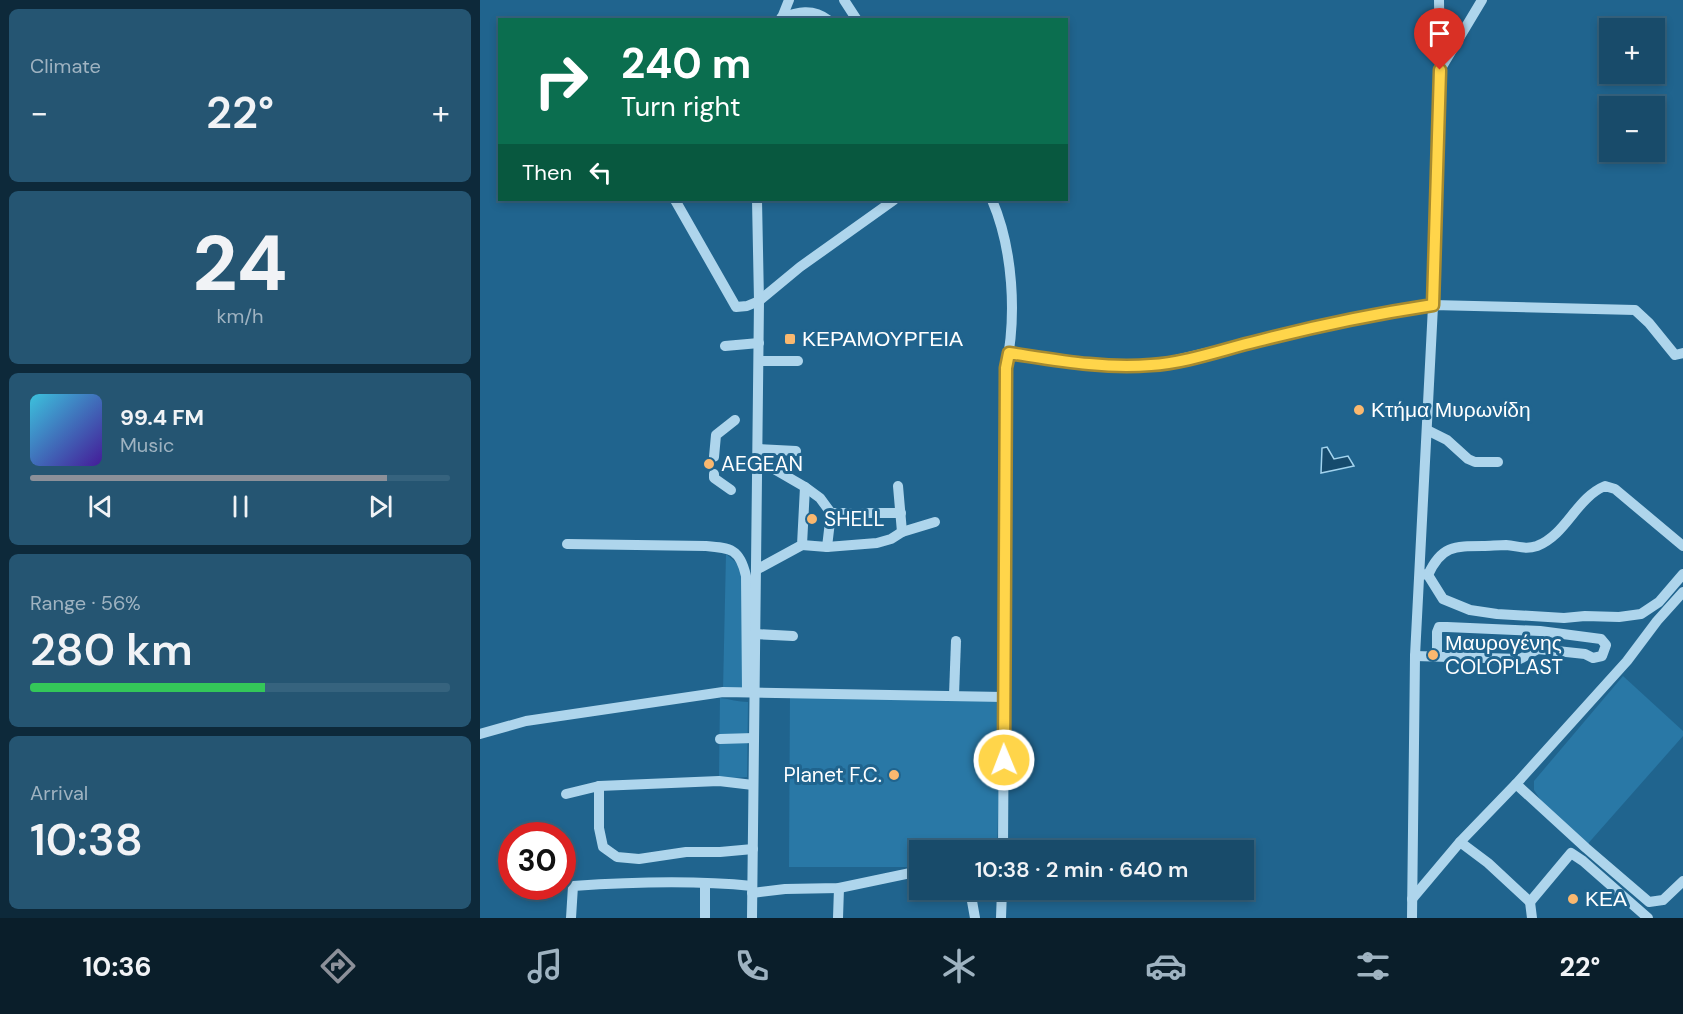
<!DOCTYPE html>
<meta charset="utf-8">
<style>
body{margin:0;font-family:"DM Sans",sans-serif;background:#255572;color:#f1f3f6;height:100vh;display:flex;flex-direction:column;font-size:22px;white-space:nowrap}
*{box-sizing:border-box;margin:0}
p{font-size:20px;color:#9fb3c1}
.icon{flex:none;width:33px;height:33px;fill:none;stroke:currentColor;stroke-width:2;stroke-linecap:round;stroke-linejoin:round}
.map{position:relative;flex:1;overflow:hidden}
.sheet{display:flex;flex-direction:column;gap:9px;padding:9px;background:#0d293a;width:480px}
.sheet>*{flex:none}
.banner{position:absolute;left:18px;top:18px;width:570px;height:183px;border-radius:0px;box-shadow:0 3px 9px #0003,0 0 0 2px #36637e;background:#0b6e4f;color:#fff;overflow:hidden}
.buttons{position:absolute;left:1119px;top:18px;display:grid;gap:12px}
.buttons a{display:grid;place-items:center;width:66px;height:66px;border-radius:0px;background:#184b6a;box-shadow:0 3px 9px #0003,0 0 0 2px #36637e;font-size:30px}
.speed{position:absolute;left:18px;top:822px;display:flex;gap:12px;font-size:30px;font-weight:700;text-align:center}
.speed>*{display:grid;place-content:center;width:78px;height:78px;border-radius:50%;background:#184b6a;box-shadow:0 3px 9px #0003,0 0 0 2px #36637e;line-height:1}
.speed .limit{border:9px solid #d22;background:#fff;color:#111}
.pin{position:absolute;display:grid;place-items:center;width:51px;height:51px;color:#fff;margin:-62px -26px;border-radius:50% 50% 50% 0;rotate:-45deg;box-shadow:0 0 6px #0007}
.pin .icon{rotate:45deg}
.me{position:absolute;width:66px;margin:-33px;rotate:359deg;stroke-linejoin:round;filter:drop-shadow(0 0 4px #0008)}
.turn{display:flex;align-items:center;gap:21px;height:126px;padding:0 24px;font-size:27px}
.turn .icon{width:78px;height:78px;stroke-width:2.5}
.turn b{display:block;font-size:42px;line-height:51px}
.then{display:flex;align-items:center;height:57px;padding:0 24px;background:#0003;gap:12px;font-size:22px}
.big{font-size:45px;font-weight:600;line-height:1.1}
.sheet .widget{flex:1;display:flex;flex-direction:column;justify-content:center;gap:9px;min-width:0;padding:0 21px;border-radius:9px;background:#255572}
.sheet .dial{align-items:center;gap:0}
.dial b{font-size:78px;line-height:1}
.song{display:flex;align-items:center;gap:18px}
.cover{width:72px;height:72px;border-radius:9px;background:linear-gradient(135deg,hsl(190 70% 55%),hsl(260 70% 35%))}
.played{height:6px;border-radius:3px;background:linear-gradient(90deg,#8c9099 85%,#36637e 85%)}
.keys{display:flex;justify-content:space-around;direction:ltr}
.heat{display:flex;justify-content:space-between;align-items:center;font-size:33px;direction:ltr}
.charge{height:9px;border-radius:4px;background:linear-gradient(90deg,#34c759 56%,#36637e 0)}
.trip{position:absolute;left:429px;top:840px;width:345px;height:60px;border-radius:0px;background:#184b6a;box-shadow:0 3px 9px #0003,0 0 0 2px #36637e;font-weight:600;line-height:60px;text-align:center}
.tab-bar{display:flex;height:96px;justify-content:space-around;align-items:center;background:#0a1e2a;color:#9fb3c1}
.tab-bar .icon{width:42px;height:42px}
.tab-bar .active{color:#8c9099}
.tab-bar b{font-size:27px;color:#f1f3f6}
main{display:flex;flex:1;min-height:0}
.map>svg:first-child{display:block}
.green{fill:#2978a6}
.water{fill:#164b6d;stroke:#a2d3ee;stroke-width:1.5}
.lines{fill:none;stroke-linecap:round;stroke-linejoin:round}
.minor{stroke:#aed5ec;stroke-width:10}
.route-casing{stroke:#a68a30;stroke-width:15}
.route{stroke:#ffd54a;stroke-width:10}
.poi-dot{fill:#fab86f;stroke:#20648e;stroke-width:2}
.labels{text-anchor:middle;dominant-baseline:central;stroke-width:6;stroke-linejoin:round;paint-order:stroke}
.poi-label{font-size:21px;fill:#fff;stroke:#20648e;text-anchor:start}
</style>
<main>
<section class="sheet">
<div class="widget"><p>Climate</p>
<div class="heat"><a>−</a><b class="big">22°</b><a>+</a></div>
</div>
<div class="widget dial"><b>24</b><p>km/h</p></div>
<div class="widget">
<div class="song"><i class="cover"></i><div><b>99.4 FM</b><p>Music</p></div></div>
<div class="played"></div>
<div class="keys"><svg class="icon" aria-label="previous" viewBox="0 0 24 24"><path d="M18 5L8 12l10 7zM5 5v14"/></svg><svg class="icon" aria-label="pause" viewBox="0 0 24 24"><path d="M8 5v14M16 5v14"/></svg><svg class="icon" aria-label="next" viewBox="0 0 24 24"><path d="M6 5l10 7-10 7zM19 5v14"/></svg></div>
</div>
<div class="widget"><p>Range · 56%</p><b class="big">280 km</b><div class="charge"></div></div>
<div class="widget"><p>Arrival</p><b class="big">10:38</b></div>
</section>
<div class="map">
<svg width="1203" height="918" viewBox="0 0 1203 918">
<rect width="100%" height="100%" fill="#20648e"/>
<g class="green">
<path d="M246,554l13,11 4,7 1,114 -5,5h-16z"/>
<path d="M1143,676l60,55v5l-98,111 -43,-45 -8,-12v-9z"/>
<path d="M310,695l211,5 -4,150h-77l-1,17h-130z"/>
<path d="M240,698c10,1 18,4 28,4l-1,75 -28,2z"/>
</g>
<path class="water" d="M847,447l7,12 14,-3 6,10 -33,7 1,-25z"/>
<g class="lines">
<g class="minor">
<path d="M364,0l13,20"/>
<path d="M959,0l1,70"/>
<path d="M301,18c16,-6 32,-10 47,2"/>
<path d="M301,20l8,-20"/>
<path d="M195,200l61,107 11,-1 12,-5 41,-34 94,-67"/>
<path d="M512,200c21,49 25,115 14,168l-3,482"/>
<path d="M245,346l34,-3"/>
<path d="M529,353l67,10 49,3 29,-1 166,-39 59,-13 54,-8 202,5 14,13 26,32 8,-2"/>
<path d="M279,361h39"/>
<path d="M947,430l20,10 21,19 7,3h23"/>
<path d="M278,449l38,2"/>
<path d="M234,457l2,-22 19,-15"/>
<path d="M234,474v4l17,12"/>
<path d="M418,486l4,46"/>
<path d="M325,487l15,11 11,15 -4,34"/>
<path d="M351,513h70"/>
<path d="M87,544l139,2c25,2 34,3 40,30l1,116"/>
<path d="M322,545l25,2 50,-4 14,-4 11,-7 33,-10"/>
<path d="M276,570l46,-25 3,-58 -48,-28"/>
<path d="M942,574l6,1 15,24 27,11 27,4 67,4 21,-2 34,1 22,-3 18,-12 24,-28"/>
<path d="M948,575c13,-29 26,-29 55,-29 7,0 15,-1 23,-1 12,1 19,5 31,1 30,-12 39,-48 68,-60l10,3 68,57"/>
<path d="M275,634l38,2"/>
<path d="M935,656l105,3 18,-10 47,5 8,4 9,-2 4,-11 -5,-6 -61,-8 -93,-4h-8l-2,5v24"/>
<path d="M474,695l2,-54"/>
<path d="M0,734l46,-13 197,-29 281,5"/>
<path d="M240,739l34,-1"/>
<path d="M1036,784l70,64 63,54 14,-2 20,-19"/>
<path d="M119,786v42l4,19 14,10 22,2 47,-7h34l33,-3"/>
<path d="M86,794l33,-8 120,-5 34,4"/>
<path d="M980,842l28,21 42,39 2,16"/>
<path d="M225,883v35"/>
<path d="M490,890l5,28"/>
<path d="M272,893l33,-4 54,-1 81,-17"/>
<path d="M932,899l48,-57 56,-58 111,-123 30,-40 26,-29"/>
<path d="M1050,902l41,-49 12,8 65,57"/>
<path d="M91,918l2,-32c59,-4 120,-6 179,0"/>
<path d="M272,918l7,-617 -2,-101"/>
<path d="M358,918l1,-30"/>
<path d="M521,918l1,-28"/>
<path d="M932,918l3,-262 21,-408 4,-178 42,-70"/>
</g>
</g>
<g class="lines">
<g class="route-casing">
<path id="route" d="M524,760l2,-392 3,-15c47,7 94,16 142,12 35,-2 73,-16 107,-24 58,-15 116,-27 175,-36l7,-235"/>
</g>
<use href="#route" class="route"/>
</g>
<g class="poi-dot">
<rect x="304" y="333" width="12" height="12" rx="3"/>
<circle cx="879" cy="410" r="6"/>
<circle cx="229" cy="464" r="6"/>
<circle cx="332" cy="519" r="6"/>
<circle cx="953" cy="655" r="6"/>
<circle cx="414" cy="775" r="6"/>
<circle cx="1093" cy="899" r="6"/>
</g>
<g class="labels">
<g class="poi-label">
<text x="322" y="339">ΚΕΡΑΜΟΥΡΓΕΙΑ</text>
<text x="891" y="410">Κτήμα Μυρωνίδη</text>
<text x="241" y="464">AEGEAN</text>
<text x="344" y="519">SHELL</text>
<text x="965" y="643">Μαυρογένης<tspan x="965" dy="24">COLOPLAST</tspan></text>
<text x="402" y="775" text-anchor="end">Planet F.C.</text>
<text x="1105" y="899">ΚΕΑ</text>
</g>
</g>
</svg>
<div class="buttons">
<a>+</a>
<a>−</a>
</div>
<div class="speed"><div class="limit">30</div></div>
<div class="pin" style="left:960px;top:70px;background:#d93025"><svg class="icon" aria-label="arrive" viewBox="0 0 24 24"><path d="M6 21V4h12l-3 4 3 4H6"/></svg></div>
<svg class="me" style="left:524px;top:760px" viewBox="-20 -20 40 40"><circle r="17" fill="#ffd54a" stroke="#fff" stroke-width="3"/><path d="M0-11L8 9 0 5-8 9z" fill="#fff"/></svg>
<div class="trip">10:38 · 2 min · 640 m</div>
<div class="banner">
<div class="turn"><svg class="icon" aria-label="right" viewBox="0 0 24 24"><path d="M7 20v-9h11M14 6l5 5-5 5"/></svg><div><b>240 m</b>Turn right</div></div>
<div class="then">Then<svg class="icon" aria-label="left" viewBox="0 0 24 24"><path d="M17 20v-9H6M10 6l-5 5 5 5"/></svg></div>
</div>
</div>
</main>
<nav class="tab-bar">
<b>10:36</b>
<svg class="icon active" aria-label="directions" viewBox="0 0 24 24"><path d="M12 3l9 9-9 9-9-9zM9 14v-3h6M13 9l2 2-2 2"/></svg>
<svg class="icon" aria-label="music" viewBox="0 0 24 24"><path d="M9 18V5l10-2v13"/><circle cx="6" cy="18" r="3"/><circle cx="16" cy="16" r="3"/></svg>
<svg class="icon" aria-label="phone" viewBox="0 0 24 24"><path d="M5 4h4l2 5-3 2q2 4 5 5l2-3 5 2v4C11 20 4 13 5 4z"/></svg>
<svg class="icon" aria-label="climate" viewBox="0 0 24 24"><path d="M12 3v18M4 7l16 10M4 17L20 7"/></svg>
<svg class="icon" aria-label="car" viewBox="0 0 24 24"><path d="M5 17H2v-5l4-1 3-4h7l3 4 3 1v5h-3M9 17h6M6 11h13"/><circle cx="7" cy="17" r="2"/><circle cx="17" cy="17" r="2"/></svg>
<svg class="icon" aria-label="filters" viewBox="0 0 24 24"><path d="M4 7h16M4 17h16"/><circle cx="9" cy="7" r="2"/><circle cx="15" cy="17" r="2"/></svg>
<b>22°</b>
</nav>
